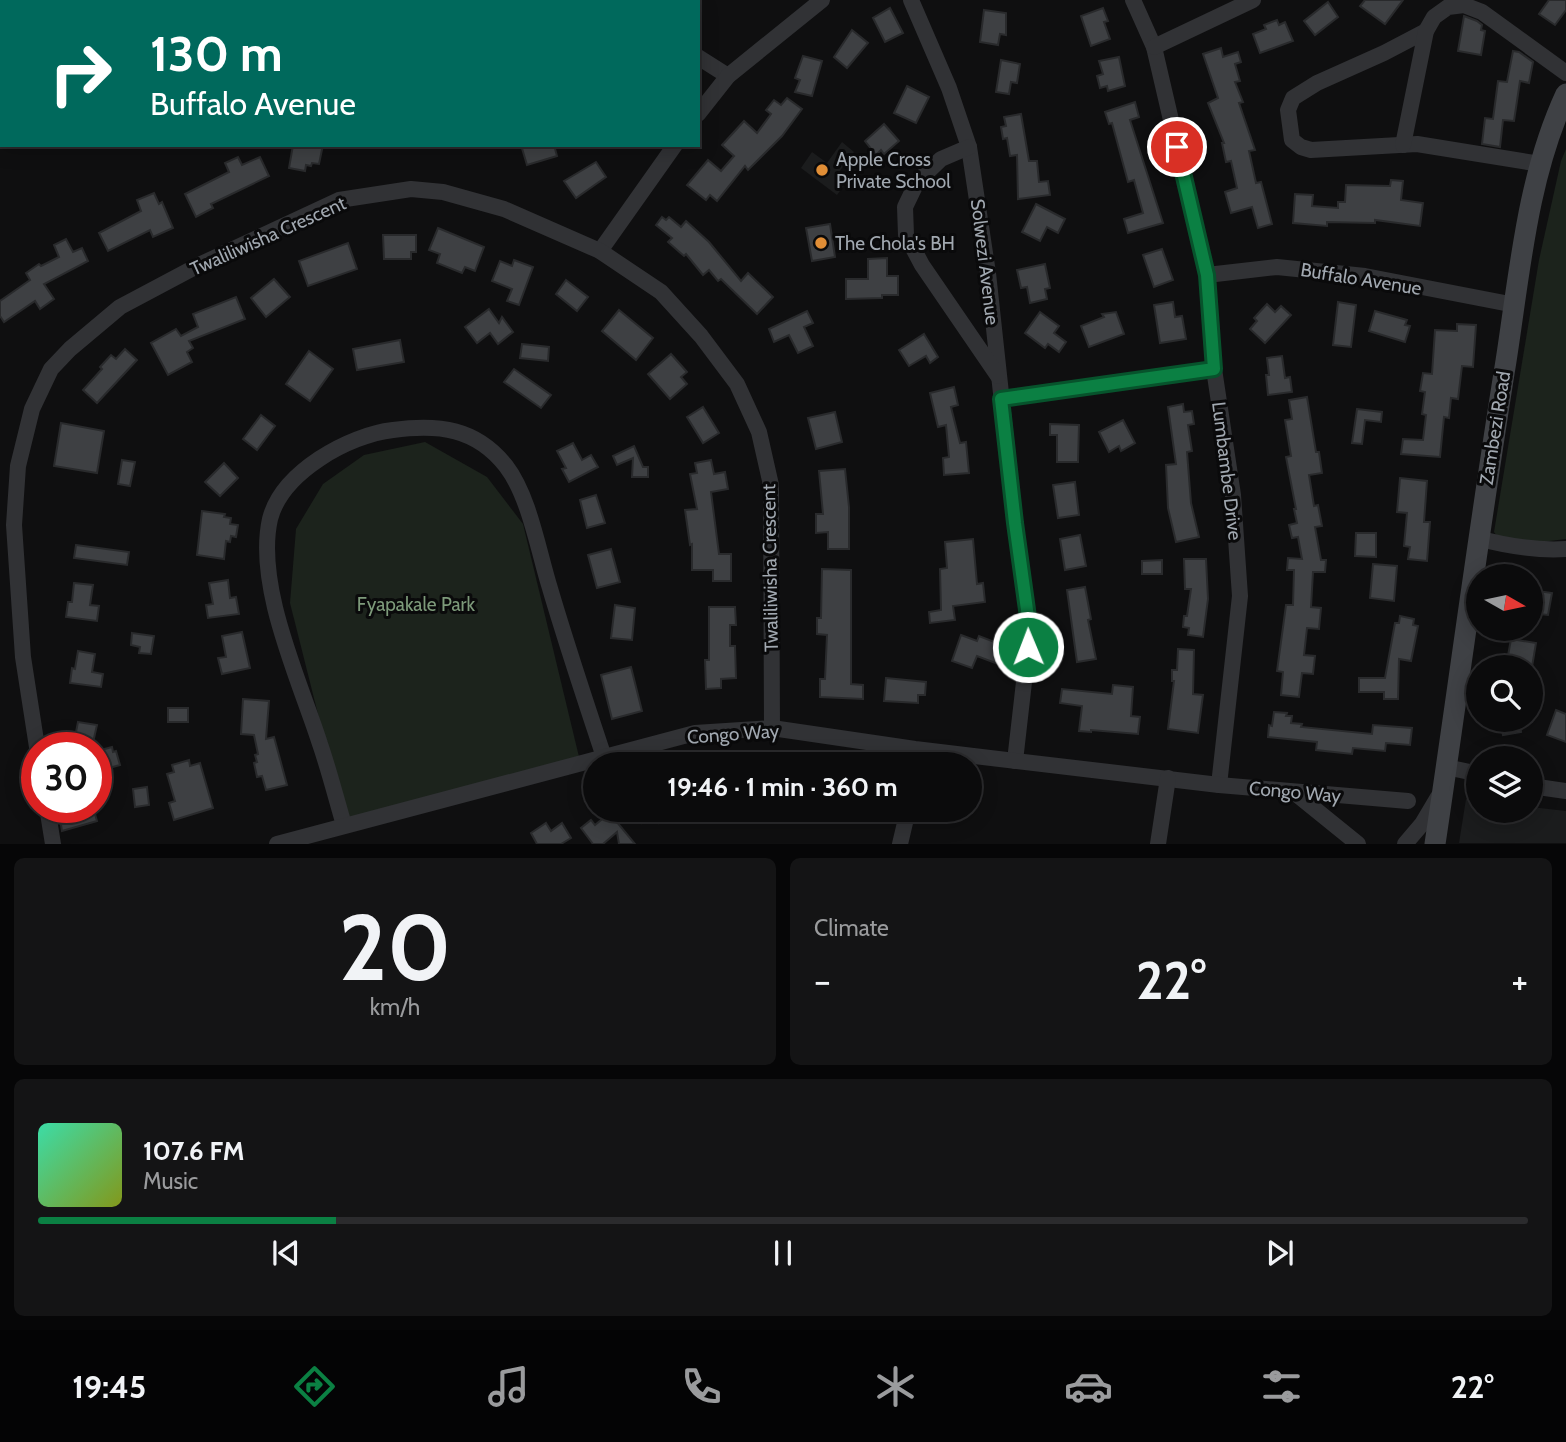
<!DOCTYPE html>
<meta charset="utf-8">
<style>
body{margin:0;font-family:Cabin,sans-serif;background:#141415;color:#f1f3f6;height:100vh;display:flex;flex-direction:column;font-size:26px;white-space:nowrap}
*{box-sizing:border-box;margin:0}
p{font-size:23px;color:#9a9b9d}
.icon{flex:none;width:38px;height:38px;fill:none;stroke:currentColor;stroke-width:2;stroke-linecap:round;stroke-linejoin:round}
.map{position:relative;height:844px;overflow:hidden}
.sheet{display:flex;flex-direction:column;gap:14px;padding:14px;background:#060607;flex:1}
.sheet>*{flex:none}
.hud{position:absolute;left:0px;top:0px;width:700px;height:147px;box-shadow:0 4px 18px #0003,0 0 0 2px #2b2b2d;background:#00695c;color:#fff;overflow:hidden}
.needle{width:46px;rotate:99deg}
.controls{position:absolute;left:1466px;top:564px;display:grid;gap:14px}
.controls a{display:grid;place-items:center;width:77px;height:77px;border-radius:50%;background:#0b0b0c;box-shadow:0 4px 18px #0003,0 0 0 2px #2b2b2d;font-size:35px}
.speed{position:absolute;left:21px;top:732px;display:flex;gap:14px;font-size:35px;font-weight:700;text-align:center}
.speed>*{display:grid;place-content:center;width:91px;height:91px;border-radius:50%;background:#0b0b0c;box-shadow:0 4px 18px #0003,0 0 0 2px #2b2b2d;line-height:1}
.speed .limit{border:10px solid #d22;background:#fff;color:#111}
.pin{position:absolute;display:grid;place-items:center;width:60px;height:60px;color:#fff;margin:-30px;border:4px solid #fff;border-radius:50%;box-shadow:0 2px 7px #0007}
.me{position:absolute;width:77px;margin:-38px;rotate:359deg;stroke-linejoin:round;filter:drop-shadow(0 0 5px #0008)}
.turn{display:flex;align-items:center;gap:24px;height:147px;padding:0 35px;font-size:32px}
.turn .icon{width:91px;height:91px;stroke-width:2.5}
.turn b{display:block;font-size:49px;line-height:60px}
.big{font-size:52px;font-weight:800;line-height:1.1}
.sheet .card{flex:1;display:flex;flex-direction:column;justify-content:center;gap:10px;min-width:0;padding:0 24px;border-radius:10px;background:#141415}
.sheet .dial{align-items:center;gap:0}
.dial b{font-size:91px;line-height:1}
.song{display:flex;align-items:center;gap:21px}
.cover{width:84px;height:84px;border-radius:10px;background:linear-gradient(135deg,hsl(160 70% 55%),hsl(70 70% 35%))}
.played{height:7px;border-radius:4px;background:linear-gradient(90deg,#0b8043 20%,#2b2b2d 20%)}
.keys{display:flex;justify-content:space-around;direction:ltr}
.heat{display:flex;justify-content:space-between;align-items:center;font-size:38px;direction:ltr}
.sheet .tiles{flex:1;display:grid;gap:14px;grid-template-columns:1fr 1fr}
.card:last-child{grid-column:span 2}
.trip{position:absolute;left:583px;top:752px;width:399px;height:70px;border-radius:35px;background:#0b0b0c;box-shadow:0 4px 18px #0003,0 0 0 2px #2b2b2d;font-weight:800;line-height:70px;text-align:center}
.dock{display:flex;height:112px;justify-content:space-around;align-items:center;background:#040405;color:#9a9b9d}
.dock .icon{width:49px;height:49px}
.dock .current{color:#0b8043}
.dock b{font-size:32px;color:#f1f3f6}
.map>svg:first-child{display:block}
.built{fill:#1b1c1d}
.green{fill:#1c231c}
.building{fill:#3e4043;stroke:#292a2c;stroke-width:2}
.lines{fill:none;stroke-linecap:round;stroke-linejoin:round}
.street{stroke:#313235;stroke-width:16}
.secondary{stroke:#3f4145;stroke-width:21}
.route-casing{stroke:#07532c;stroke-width:18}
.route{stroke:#0b8043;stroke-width:12}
.poi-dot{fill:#e18e36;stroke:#0a0a0b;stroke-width:2.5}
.labels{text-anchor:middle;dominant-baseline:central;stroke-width:6;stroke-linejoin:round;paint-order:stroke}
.poi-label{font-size:19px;fill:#a1a8b0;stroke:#0a0a0b;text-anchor:start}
.street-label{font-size:19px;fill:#a1a8b0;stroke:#0a0a0b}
.park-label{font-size:19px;fill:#7d9a7a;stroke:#0a0a0b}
</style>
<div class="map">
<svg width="1566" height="844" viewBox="0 0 1566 844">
<rect width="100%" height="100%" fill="#0f0f10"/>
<g class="built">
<path d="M842,142l12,10 -15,20 9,8 -11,15 -36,-27 11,-16 15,11z"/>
<path d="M1466,799l13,2v9h52v-3l35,4v32h-107z"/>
</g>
<g class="green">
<path d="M1566,149v390l-33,4 -33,-3 -6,-8 45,-272 22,-99z"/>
<path d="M425,442l62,35 36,47 57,237 -235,60 -55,-218 6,-74 27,-45 41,-29z"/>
</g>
<g class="building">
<path d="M1365,0h38l-18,24 -25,-18z"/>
<path d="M1549,0h17v10l-11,15 -16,-11z"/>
<path d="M1328,2l10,15 -23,18 -11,-14z"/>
<path d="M890,8l13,25 -18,9 -12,-24z"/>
<path d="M1103,8l5,13 -4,1 6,17 -19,7 -10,-30z"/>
<path d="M984,10l22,3v22l-6,-1 -2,11 -18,-3z"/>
<path d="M1464,16l13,5 5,4 -1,5 4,1 -4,24 -23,-4z"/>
<path d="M1277,20l2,5 6,-3 8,19 -33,12 -7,-19 13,-5 -2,-4z"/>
<path d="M852,30l16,13 -21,25 -13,-11z"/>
<path d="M1221,48l2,9 15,-5 3,10 -6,2 5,17 -5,1 8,20 -4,1 16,47 -6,1 7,32 5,-1 11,42 -14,4 -6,-21 -21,6 -6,-21 12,-4 -6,-27 -5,1 -4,-19h2l-16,-40 10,-5 -15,-44z"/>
<path d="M1513,51l6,1 14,10 -4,21 -9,-2 -6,40 -11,-1 -3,27 -18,-3 3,-26 8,1 5,-38 9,1z"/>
<path d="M803,56l19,5 -10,35 -17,-4 5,-12 -5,-2z"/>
<path d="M1119,57l6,29 -17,5 -1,-5 -7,2 -3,-12 6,-2 -4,-13z"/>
<path d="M1001,60l19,4 -3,19 -6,-1 -2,12 -13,-2z"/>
<path d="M907,86l22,11 -13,26 -22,-10z"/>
<path d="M787,98l15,11 -20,27 -34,34 -3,-4 -28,35 -7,-6 -4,5 -19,-15 21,-25 13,11 13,-15 -12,-11 22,-24 13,12 14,-19 -5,-4 8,-10 7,5z"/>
<path d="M1135,102l4,15 -9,3 33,103 -35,10 -4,-14 19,-6 -9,-33 -6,2 -16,-59 -3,1 -4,-12z"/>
<path d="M1021,114l8,47h8l2,21 9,-1 2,14 -32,4 -1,-44 -7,1 -3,-18 -4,1 -2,-12 5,-1 -2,-9z"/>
<path d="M884,124l15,17 -15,13 -3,-4 -5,5 -11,-14z"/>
<path d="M293,145h30l-4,19 -7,-1 -1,3 -5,-1 -1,6 -16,-3z"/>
<path d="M521,145h33l3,11 -30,9z"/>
<path d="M238,157l4,8 18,-8 9,19 -58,28 2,4 -17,9 -11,-23 44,-22 -4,-9z"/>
<path d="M596,162l10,15 -30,21 -12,-17z"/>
<path d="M1391,180l12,1 -2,19 22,3 -3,23 -45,-6v3l-48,-1v4l-34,-3 2,-29 18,1 -1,11 26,2v-6h7l1,-17 44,1z"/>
<path d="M154,193l5,11 3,-2 11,26 -20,9 -3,-7 -42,21 -9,-18 42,-22 -4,-11z"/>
<path d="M1036,204l29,15 -7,14 -11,-6 -7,14 -18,-9z"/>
<path d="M662,217l4,3 3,-3 12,10 5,-6 23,21 32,39 7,-8 25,24 -16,17 -36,-35 -3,2 -9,-11 -6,5 -17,-21 -2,2 -16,-14 4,-4 -16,-13z"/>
<path d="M830,224l5,33 -23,4 -6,-33z"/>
<path d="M438,228l46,19 -9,24 -10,-4 -3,6 -25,-10 3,-9 -11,-4z"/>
<path d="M383,235h33v17h-5v7h-27z"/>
<path d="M66,239l7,13 9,-4 6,13 -44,23 10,15 -14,10 -5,-8 -31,21 -4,-6v-15l30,-21 -4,-7 13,-9 2,2 18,-9 -5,-12z"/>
<path d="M348,243l9,26 -49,17 -9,-25z"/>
<path d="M1162,249l11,31 -19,7 -11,-32z"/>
<path d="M887,258v18h11v19h-16v3l-36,1v-20h22v-20z"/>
<path d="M514,260l19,7 -14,38 -12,-4 5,-12 -20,-8 8,-20 12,5z"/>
<path d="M1045,264l5,24 -5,1 2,10 -17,4 -3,-16 -6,1 -4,-18z"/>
<path d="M274,279l16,18 -24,20 -15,-19z"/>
<path d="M566,280l22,17 -11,14 -21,-17z"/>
<path d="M236,297l9,22 -56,22 4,7 -6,4 5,10 -24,13 -17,-32 25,-14 5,7 17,-9 -5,-13z"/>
<path d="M1173,302l2,15 7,-1 4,23 -26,4 -6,-38z"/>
<path d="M1338,302l18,3 -5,42 -18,-2z"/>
<path d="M1267,304l8,8 6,-6 10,9 -26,28 -15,-14 7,-8 -3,-3z"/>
<path d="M489,309l10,14 3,-6 11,15 -15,12 -8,-11 -13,10 -12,-16z"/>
<path d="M619,310l34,28 -17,22 -34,-29z"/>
<path d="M807,311l6,12 -9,4 9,19 -15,7 -9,-18 -15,7 -5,-13z"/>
<path d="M1375,311l32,9 -2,5 5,1 -5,16 -36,-11z"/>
<path d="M1040,312l19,14 -5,7 12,9 -7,10 -11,-8 -3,4 -20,-15z"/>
<path d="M1116,312l8,22 -35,13 -8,-21 23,-9 -2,-3z"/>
<path d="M1457,324l19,1 -3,42 -11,-1 -4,33 -7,-1 -2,20 -5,-1 -4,40 -39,-3 2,-15 20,1 3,-25 -4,-1 3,-22 -5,-1 3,-18 9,1 3,-44 22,1z"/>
<path d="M924,334l14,23 -8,6 -4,-7 -17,10 -10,-16z"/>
<path d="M400,340l4,22 -47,8 -4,-21z"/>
<path d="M522,344l27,3 -1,14 -28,-3z"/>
<path d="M125,349l12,11 -40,43 -14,-13 19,-21 -2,-2 11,-12 5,4z"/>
<path d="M309,351l24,18 -23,32 -24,-17z"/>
<path d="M671,354l16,18 -6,5 6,7 -17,15 -22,-25z"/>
<path d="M1282,356l3,22 5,-1 2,15 -24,3 -2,-20h3l-2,-17z"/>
<path d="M514,369l37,26 -10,13 -37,-26z"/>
<path d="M954,387l4,18 -7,2 9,36 6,-1 3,31 -25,2 -1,-17 6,-1 -3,-32 -8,2 -8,-34z"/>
<path d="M1307,397l9,55h3l3,21 -13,2 5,31 4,-1 4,21 -7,1 6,33h5l-1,12h-12l-2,35 10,1 -2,21 -12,-1 -3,27 11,1 -2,18 -11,-1 -3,24 -18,-2 2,-23 -6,-1 9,-66h7l1,-35h-7l1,-12 14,1 -4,-22 -6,1 -3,-13 8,-2 -3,-14h2l-10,-52 5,-1 -6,-36 7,-1 -3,-19z"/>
<path d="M1183,404l1,8 8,-1 2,13 -6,1 4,26 -5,1 4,51 8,34 -23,5 -8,-34 -2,-43 10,-1 -8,-57z"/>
<path d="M703,407l16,26 -16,10 -16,-26z"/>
<path d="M1357,409l25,3 -1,10 -16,-2 -3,24 -10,-1z"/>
<path d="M835,412l7,30 -26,7 -8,-31z"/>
<path d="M261,415l14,11 -18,24 -14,-11z"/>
<path d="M1123,420l12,23 -14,8 -2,-5 -10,6 -10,-20z"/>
<path d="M61,423l43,8 -7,42 -43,-7z"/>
<path d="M1050,424l29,1 -1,37h-21v-27h-7z"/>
<path d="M573,443l9,17 9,-5 7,12 -29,15 -7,-13 4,-1 -9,-17z"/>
<path d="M634,446l9,21h5v10h-16l1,-19 -16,7 -4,-9z"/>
<path d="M122,460l13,2 -5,24 -12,-2z"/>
<path d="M711,460l3,14 11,-2 3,17 -17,3 8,62h12v27h-18v-11h-21v-26l-2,1 -5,-35 12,-1 -7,-35 7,-1 -2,-10z"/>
<path d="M224,463l14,15 -18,18 -15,-14z"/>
<path d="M845,469l4,38v42h-21v-17l-12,1v-19h7l-4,-43z"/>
<path d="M1400,478l27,3 -3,41h6l-3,39 -19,-2 2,-12 -6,-1 3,-33 -10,-1z"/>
<path d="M1075,482l4,33 -21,3 -5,-33z"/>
<path d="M596,495l9,28 -18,5 -7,-28z"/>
<path d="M202,511l23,3 -1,3 7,1 -1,6 8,1 -2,12 -5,-1 -1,6 -4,-1 -2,18 -27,-4z"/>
<path d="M1356,533h20v24l-21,-1z"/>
<path d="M1080,535l6,31 -21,4 -5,-31z"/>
<path d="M973,539l4,45 6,-1 2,19 -32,4 2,14 -25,3 -1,-11 12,-2 -1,-41 7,-1 -2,-26z"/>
<path d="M76,545l53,7 -2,13 -53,-7z"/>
<path d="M611,549l9,33 -23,6 -9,-33z"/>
<path d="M1184,559h22l2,40 -5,38 -15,-2 1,-7 -6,-1 1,-11h3l4,-27h-6z"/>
<path d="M1162,560v14h-20v-13z"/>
<path d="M1373,564l24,2 -3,35 -24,-3z"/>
<path d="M822,569l29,1v114l12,1v14l-43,-2v-18h5l2,-44 -10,-1v-16h4z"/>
<path d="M228,580l2,18 6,-1 3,17 -31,4 -2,-13 7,-1 -4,-21z"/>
<path d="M74,583l19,2 -3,20 9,1 -2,15 -31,-4 2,-15h4z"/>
<path d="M1085,587l6,32 -3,1 8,39 -19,3 -10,-72z"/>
<path d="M1531,590l21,3 -4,22 -17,-2z"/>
<path d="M615,605l20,3 -3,32 -21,-2z"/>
<path d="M709,607h26l1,18h-6v21h5l1,32 -15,1v9l-15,1 -1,-29h4z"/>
<path d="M1400,616l14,3 -1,6 5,1 -7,35 -12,-2 -1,40h-14v-7h-25v-14h26l10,-55h4z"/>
<path d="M242,632l8,36 -28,6 -4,-16 8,-1 -4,-21z"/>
<path d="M132,633l22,3 -3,18 -12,-1 1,-6 -9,-2z"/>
<path d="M961,635l16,6 2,-5 26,10 -7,18 -21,-8 -5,12 -20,-7z"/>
<path d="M1511,639l25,4 -4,24h-26z"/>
<path d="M1178,649l16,1 -1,44 10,1 -5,38 -30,-4 6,-48h-2v-11h5z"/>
<path d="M78,651l17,3 -3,18 11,2 -2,13 -31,-4 2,-15 3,1z"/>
<path d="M631,667l11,44 -30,8 -11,-44z"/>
<path d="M886,678l40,4 -1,13h-7v8l-34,-2z"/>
<path d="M1113,685l20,2 -2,29 9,1 -2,17 -47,-4v2l-12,-1 3,-25 -22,-3 2,-14 50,5z"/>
<path d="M243,699l26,2 -3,38 8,-2 13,48 -21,5 -4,-14 -5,1 -3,-14 3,-1 -2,-7 3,-1 -4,-19 -13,-1z"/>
<rect x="168" y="708" width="20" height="14"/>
<path d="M1556,710l10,4v28l-19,-7z"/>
<path d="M1274,712l13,1 -1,3h6l-1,7 11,1 -1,3 71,7 1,-9 39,3 -2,17 -24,-2 -1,8 -32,-3 -1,6 -36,-4 1,-8 -49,-5 1,-12 3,1z"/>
<path d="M1500,719h19l2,13 -18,3z"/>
<path d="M78,722l19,3 -5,22h-19z"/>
<path d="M112,747l1,5 3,-1 4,14 -18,5 -5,-19z"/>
<path d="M189,760l1,6 10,-3 13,45 -39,12 -5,-17 6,-2 -8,-27 7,-2 -2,-7z"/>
<path d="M147,787l2,18 -14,2 -2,-18z"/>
<path d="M58,807h35l4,14 -35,10z"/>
<path d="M613,810l6,8 -3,3 19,23h-16l-2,-12 -14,12h-10l-12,-16 10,-8 4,5z"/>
<path d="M639,810h39v4l-2,1 1,4 -18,4 -1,-4 -16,4z"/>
<path d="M546,823l5,8 11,-8 9,15 -10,6h-24l-6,-11z"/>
</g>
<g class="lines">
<g class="street">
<path d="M606,0l2,2"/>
<path d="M911,0l38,88 20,59 19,126 27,250 13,94v30l-13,114"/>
<path d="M1133,0l21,47 53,228 7,94 19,126 7,101 -21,189"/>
<path d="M1426,31l-42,22 -67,30 -24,15 -5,12 4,30 9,7 10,3 106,-6 123,20"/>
<path d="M1154,47l99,-47"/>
<path d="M698,57l30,19"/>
<path d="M698,114l30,-38 94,-76"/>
<path d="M1403,145l23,-114 8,-14 14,-10 16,-2 18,7 84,61"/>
<path d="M969,147l-28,12 -24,23 -12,25 1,28 16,30 76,111"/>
<path d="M600,251l75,-106"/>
<path d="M1207,275l70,-8 88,9 150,29"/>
<path d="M1001,399l213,-30"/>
<path d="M1477,538c30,8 58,13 89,11"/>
<path d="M37,747l-14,-90 -9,-132 4,-59 14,-57 19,-40 19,-20 50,-42 79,-42 140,-65 72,-11 32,3 61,17 96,42 61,41 40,44 36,48 22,48 12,53 1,243"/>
<path d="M1446,767l33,7"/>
<path d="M1531,786l35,5"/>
<path d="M1295,793l63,51"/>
<path d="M47,807l6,37"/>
<path d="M344,825c-8,-27 -15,-55 -24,-81 -20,-63 -65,-158 -50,-225 12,-47 79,-84 123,-89 46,-6 83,-2 113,36 23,30 32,83 43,119 17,58 36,115 55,172"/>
<path d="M277,844l418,-111 77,-5 143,21 304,36 189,16"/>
<path d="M900,844l8,-34"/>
<path d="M1158,844l10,-66"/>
<path d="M1405,844l17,-20 16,-27"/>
</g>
<path class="secondary" d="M1435,844c24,-161 45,-322 71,-483 14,-90 21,-183 60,-267"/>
</g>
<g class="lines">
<g class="route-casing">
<path id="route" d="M1028,647v-30l-13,-94 -14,-124 213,-30 -7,-94 -30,-128"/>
</g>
<use href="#route" class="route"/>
</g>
<g class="poi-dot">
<circle cx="822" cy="170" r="7"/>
<circle cx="821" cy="243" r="7"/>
</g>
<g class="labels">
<g class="poi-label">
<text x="836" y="159">Apple Cross<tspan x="836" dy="22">Private School</tspan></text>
<text x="835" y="243">The Chola's BH</text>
</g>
<g class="street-label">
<text transform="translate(268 236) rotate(-24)">Twaliliwisha Crescent</text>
<text transform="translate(985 262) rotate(83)">Solwezi Avenue</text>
<text transform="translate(1361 279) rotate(9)">Buffalo Avenue</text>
<text transform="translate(1495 428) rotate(-81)">Zambezi Road</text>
<text transform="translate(1227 471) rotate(83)">Lumbambe Drive</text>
<text transform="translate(770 568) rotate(-91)">Twaliliwisha Crescent</text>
<text transform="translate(733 734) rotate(-4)">Congo Way</text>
<text transform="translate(1295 792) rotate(5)">Congo Way</text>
</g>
<g class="park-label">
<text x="416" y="604">Fyapakale Park</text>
</g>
</g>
</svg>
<div class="controls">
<a><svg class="needle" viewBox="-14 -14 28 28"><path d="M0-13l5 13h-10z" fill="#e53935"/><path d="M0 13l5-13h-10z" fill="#9a9b9d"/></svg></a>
<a><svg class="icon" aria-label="search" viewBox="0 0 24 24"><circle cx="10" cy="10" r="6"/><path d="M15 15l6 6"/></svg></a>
<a><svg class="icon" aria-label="layers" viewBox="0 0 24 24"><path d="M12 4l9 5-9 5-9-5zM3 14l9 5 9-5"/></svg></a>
</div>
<div class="speed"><div class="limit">30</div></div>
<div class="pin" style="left:1177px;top:147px;background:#d93025"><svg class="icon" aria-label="arrive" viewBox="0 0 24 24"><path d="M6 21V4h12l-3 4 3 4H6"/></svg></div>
<svg class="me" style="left:1028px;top:647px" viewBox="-20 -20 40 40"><circle r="17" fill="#0b8043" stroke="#fff" stroke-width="3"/><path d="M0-11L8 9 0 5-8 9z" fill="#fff"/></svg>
<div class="trip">19:46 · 1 min · 360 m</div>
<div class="hud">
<div class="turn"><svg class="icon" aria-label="right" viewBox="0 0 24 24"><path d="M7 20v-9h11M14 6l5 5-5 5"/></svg><div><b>130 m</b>Buffalo Avenue</div></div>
</div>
</div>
<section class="sheet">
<div class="tiles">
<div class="card dial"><b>20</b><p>km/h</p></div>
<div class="card"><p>Climate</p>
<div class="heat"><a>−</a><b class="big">22°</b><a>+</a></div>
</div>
<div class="card">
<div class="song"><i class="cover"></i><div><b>107.6 FM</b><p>Music</p></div></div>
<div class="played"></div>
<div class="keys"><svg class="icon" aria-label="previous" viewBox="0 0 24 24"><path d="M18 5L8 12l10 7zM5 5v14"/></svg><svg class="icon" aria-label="pause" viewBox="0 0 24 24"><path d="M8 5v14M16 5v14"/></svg><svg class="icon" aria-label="next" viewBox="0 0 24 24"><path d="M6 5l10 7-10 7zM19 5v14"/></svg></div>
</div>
</div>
</section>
<nav class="dock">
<b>19:45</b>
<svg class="icon current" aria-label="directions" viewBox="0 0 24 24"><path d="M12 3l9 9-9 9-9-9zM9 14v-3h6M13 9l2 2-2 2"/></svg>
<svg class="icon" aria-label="music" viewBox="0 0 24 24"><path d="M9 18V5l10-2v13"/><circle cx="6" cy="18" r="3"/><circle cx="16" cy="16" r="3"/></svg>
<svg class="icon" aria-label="phone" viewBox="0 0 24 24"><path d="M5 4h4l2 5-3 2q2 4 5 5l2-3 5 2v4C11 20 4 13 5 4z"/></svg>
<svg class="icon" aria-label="climate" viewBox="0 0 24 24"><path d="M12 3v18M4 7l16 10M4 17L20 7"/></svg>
<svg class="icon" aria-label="car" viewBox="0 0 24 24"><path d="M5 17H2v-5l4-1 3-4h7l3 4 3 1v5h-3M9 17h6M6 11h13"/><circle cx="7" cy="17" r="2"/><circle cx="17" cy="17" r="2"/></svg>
<svg class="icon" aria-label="filters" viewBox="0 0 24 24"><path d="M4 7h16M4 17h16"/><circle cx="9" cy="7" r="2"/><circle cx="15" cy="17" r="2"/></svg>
<b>22°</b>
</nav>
